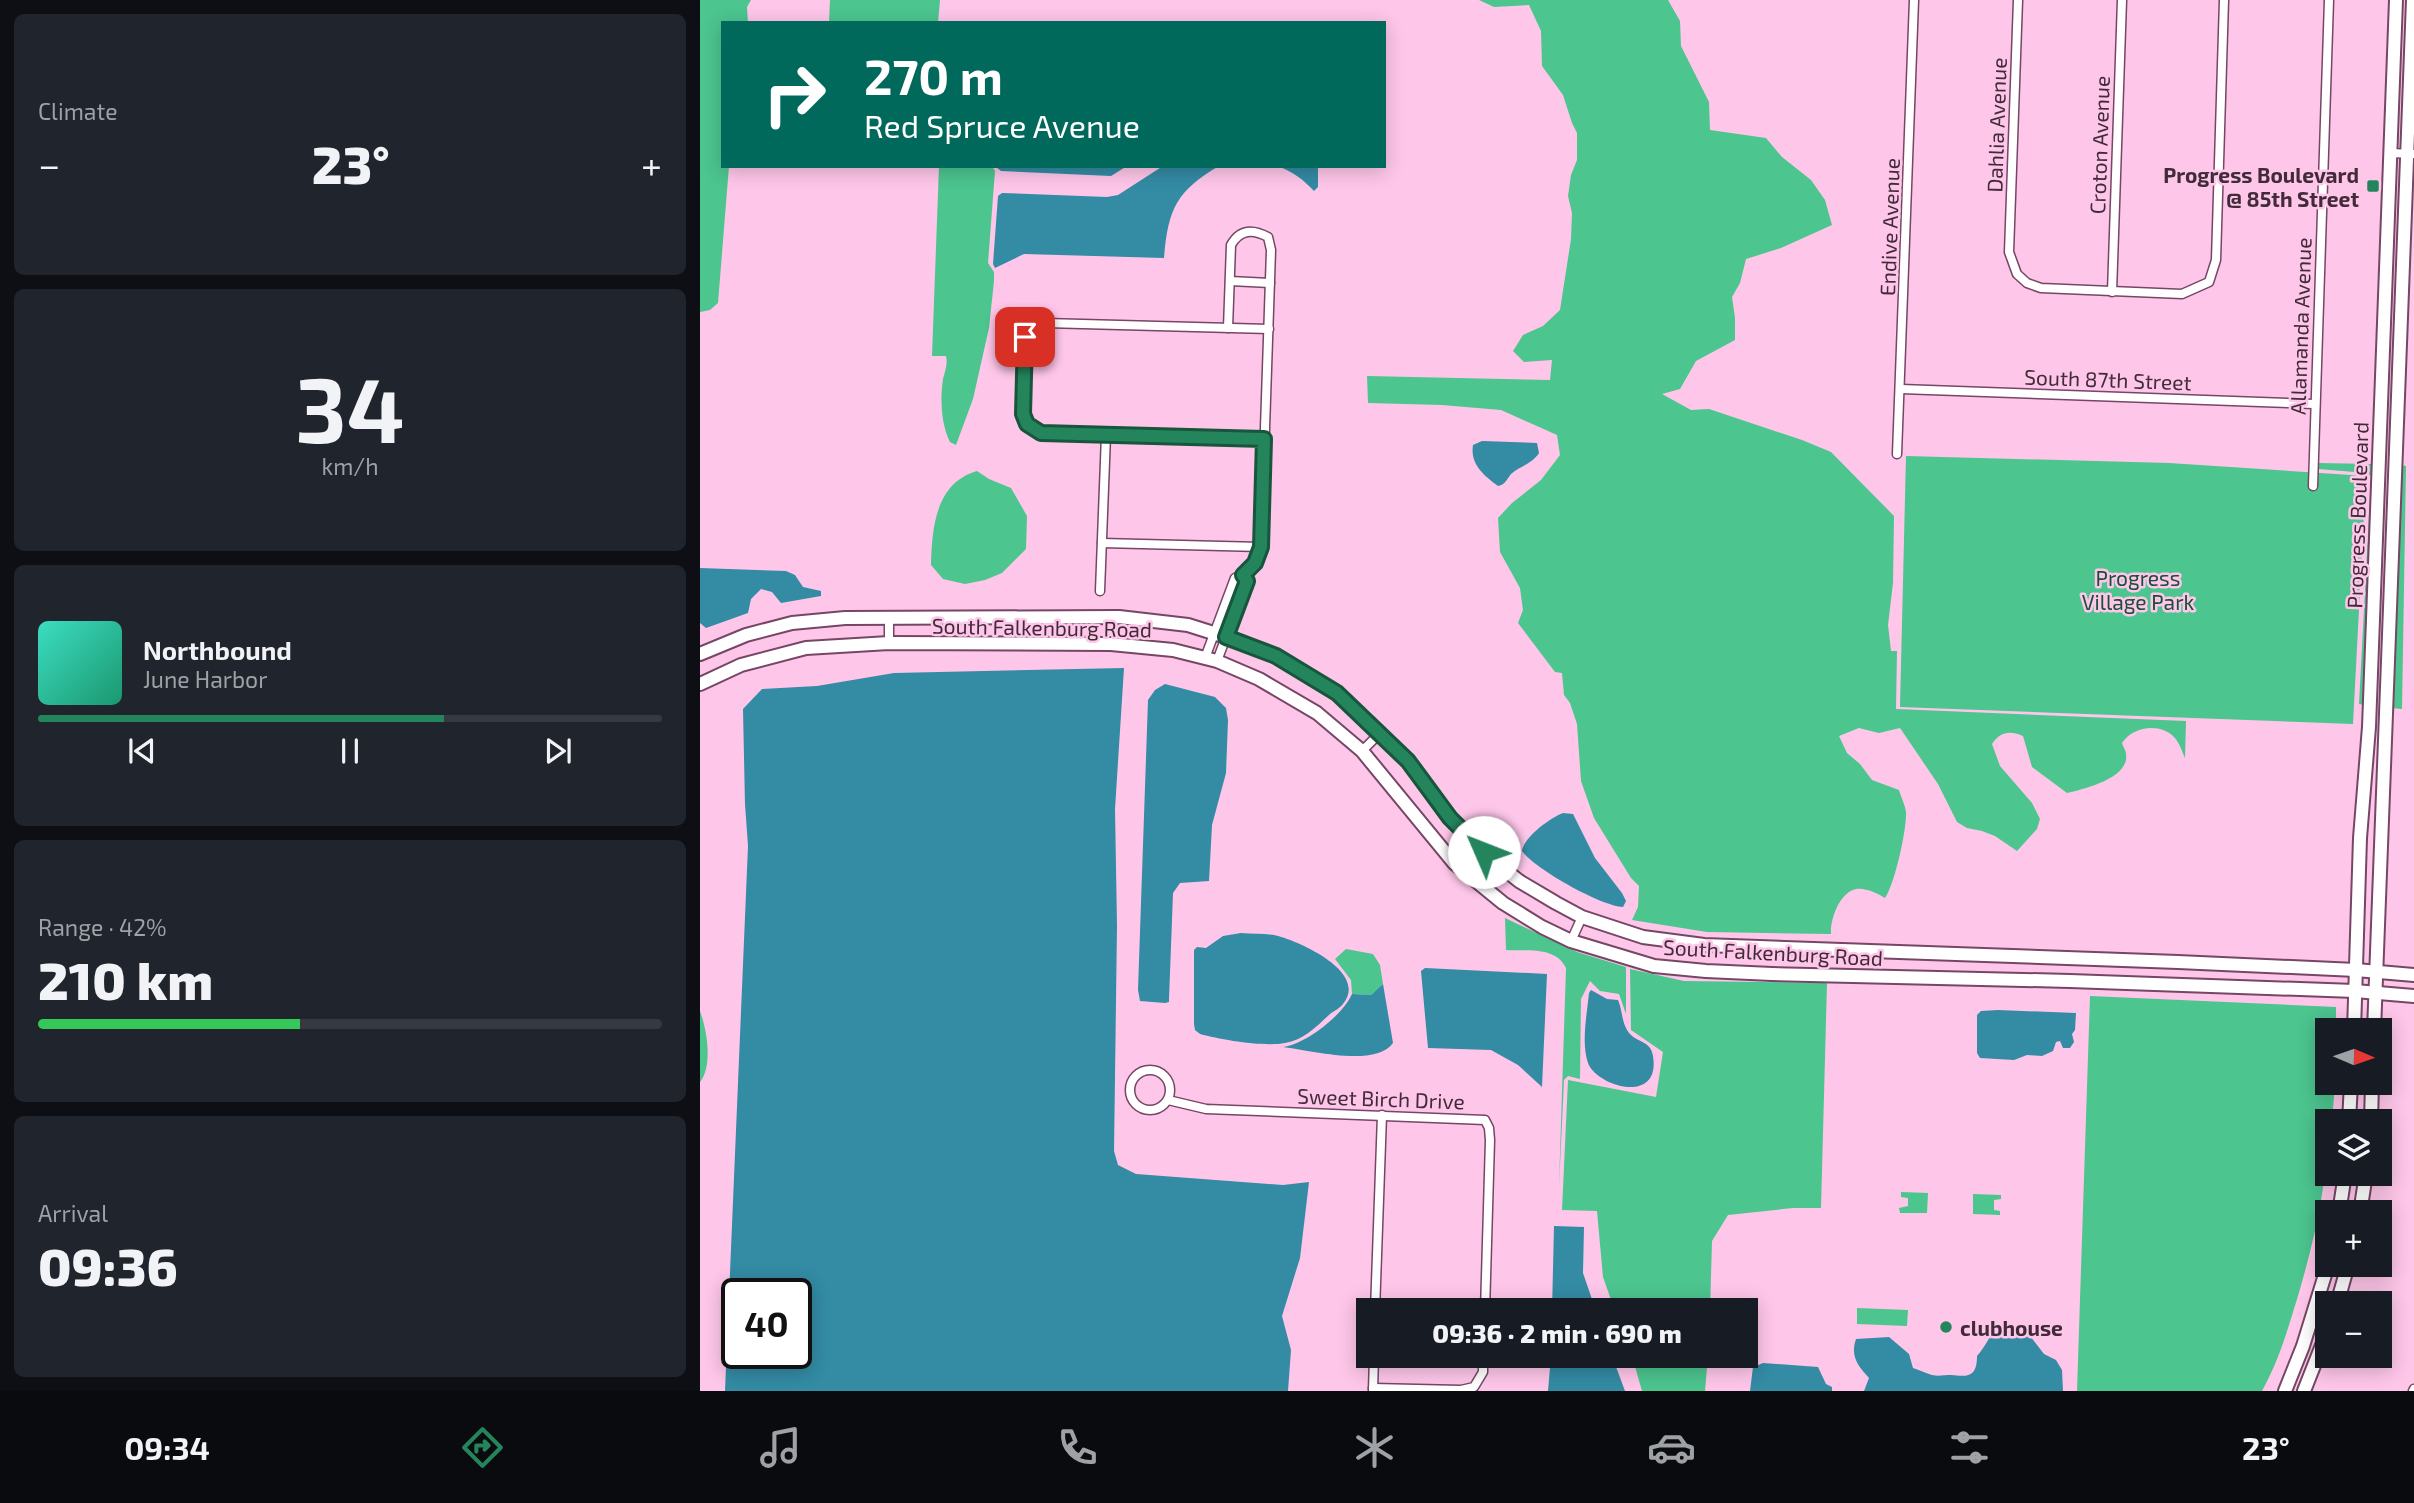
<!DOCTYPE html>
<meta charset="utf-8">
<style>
body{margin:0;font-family:"Exo 2",sans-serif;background:#20242c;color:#f1f3f6;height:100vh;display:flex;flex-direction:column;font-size:26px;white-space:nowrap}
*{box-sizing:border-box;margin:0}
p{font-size:23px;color:#9ea1a6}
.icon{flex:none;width:38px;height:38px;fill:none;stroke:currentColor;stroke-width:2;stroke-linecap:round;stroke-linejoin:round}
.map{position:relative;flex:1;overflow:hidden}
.sheet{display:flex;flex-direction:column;gap:14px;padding:14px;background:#0d0f14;width:700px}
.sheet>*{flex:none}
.guide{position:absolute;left:21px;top:21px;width:665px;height:147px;border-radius:0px;box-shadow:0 4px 18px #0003;background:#00695c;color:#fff;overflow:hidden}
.needle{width:46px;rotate:92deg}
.fabs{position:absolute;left:1615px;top:1018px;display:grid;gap:14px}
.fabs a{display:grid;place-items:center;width:77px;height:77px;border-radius:0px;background:#171b24;box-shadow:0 4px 18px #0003;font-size:35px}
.speed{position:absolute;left:21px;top:1278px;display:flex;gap:14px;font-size:35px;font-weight:700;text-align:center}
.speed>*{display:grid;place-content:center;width:91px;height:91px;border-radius:50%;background:#171b24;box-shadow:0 4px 18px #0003;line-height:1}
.speed .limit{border:4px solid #111;border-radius:10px;background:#fff;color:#111}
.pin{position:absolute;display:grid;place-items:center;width:60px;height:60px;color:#fff;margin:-30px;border-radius:14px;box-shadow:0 4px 10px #0006}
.me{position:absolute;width:77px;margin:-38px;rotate:314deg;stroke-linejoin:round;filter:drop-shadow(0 0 5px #0008)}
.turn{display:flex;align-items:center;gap:24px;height:147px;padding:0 28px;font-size:32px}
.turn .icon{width:91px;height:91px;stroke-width:2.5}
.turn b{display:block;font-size:49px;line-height:60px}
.big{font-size:52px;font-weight:800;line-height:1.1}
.sheet .widget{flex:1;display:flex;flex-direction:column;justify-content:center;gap:10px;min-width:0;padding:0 24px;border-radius:10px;background:#20242c}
.sheet .dial{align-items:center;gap:0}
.dial b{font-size:91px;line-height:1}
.song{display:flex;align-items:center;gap:21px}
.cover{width:84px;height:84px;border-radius:10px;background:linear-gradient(135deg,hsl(170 70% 55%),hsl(160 70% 35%))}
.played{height:7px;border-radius:4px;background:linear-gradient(90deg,#24845c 65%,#363941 65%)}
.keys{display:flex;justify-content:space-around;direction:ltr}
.heat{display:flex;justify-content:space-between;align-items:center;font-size:38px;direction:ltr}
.charge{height:10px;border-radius:5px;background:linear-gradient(90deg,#34c759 42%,#363941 0)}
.trip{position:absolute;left:656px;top:1298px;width:402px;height:70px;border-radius:0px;background:#171b24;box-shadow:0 4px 18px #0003;font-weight:800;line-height:70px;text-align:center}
.dock{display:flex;height:112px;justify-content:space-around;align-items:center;background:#090b0e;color:#9ea1a6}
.dock .icon{width:49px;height:49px}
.dock .selected{color:#24845c}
.dock b{font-size:32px;color:#f1f3f6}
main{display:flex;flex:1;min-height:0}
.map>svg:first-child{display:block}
.green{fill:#4cc58f}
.water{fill:#338ba4;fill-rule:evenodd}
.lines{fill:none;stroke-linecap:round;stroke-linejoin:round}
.street-casing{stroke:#764665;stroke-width:11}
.secondary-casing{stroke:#764665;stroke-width:16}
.street{stroke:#fff;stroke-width:8}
.secondary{stroke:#fff;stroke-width:12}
.route-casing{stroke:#17563c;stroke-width:18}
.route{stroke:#24845c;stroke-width:12}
.poi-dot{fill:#24845c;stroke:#fec6e9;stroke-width:2.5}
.labels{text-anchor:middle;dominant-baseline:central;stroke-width:5;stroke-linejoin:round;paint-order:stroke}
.street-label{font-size:21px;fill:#412b39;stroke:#fec6e9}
.poi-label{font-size:21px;font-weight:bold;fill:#412b39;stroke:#fec6e9;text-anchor:end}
.park-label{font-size:21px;fill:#174f37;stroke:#fec6e9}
</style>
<main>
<section class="sheet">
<div class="widget"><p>Climate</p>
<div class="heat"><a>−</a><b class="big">23°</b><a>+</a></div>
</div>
<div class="widget dial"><b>34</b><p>km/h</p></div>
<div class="widget">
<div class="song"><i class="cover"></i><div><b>Northbound</b><p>June Harbor</p></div></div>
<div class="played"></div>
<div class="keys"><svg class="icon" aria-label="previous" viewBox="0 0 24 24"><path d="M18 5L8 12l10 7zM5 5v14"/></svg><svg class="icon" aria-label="pause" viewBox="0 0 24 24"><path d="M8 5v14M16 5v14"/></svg><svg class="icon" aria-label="next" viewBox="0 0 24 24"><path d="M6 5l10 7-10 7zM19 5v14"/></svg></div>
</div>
<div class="widget"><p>Range · 42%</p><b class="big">210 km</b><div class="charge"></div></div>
<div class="widget"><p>Arrival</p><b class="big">09:36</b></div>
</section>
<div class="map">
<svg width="1714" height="1391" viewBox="0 0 1714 1391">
<rect width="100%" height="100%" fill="#fec6e9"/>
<g class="green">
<path d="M0,0h51l-4,7 1,16h-25v143h6l-11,137 -8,7 -10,2z"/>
<path d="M130,0h110l-2,23h-109z"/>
<path d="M779,0h189l12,21 1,25 28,56 1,28 56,8 16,19 29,23 14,20 7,25 -51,23 -35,11 -6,24 -8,14 3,21v22l-39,21 -16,28 -18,5 29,16 18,-1 93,31 29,12 63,64 -1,67 -5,42 3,26h6l-1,58 290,12 -1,37c-3,-7 -6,-16 -11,-21 -14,-15 -42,-10 -52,6 1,4 4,7 4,11 4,24 -42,35 -59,39l-35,-26 -9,-31c-14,-6 -23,-4 -31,8l8,22 32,37 8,16 -3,10 -20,22 -22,-15 -13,-5 -15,-3 -10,-6 -19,-38 -38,-56 -21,5 -20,-5 -20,8 8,17 13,11 12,16 27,10c2,7 6,15 7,22 1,16 -11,72 -21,86 -8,-5 -23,-12 -32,-8 -14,5 -23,30 -22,44l-124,-2 -75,-12 6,-13 1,-21 -8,-8 -37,-60 -13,-37 -4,-57 -7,-21 -6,-8 -2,-22 -7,-1 -37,-49 5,-13 -3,-22 -20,-36 -2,-34 14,-15 29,-23 19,-25 -3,-20 -56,-25 -59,-5 -74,-2 -1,-27 183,4 2,-20 -28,2 -11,-11 10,-16 20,-9 17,-16 11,-71 1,-26 -4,-17 3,-21 6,-15v-27l-5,-10 -9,-28 -21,-29 -1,-35 -12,-26 -35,2z"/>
<path d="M239,166h53l3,5 -7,92 6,9v9l-5,47 -16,71 -17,46 -6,-3c-9,-18 -10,-43 -7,-63 2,-8 5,-15 3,-23h-14z"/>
<path d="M1206,456l263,7 197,13 -13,248 -453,-17z"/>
<path d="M1618,463l56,1 -3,23 2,2 -8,216 -6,-1 12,-228 -4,-3 -49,-4z"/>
<path d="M1700,465l6,1 -4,243 -11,-1z"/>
<path d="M277,471l12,8 22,9 16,28 -1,33 -24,24 -17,7 -20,4 -22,-5 -12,-14c1,-36 4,-82 46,-94z"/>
<path d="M805,918l72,34 49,15v47l-7,-20 -19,-3 -10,-10 -9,18 -1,80 -12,-3 -4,4 -5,106 7,-218c-10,-22 -39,-17 -60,-18z"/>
<path d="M646,949l27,5 7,11 3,19 -12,11 -19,-1 -1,-14 -16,-21z"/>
<path d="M930,969l54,12 143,2 -6,225h-28l-65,7 -16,26 -2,70h-95l-12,-34 -6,-66 -35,-1 6,-130 88,17 7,-45 -32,-22z"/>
<path d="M1390,996l246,11v24h-8v52h7l-3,39h-4c0,61 -13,115 -30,174 -11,35 -18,62 -36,95h-185z"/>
<path d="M0,1011c7,19 13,55 0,71z"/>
<path d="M1201,1192l27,1 -1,20h-27l-1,-5 9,-2v-8l-7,-1z"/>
<path d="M1273,1194l28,1v4l-7,1v10l6,1v4l-27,-1z"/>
<path d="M1157,1308l51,2 -1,16 -50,-2z"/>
<path d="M932,1356h76l-3,35h-63z"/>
</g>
<g class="water">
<path d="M427,166l-16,10 -110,-5 -5,-4z"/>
<path d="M463,166h56c-43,25 -51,44 -55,92l-140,-4 -29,14 -2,-4 5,-68 4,-3 105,4 11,-2z"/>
<path d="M577,166h41v21l-4,4c-10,-11 -22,-20 -37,-25z"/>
<path d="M782,441l55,2 2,10c-7,11 -19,13 -28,21 -5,6 -5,10 -13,12 -15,-11 -28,-22 -25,-41z"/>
<path d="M0,568l86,3 9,4 8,12 18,4v5l-40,7 -9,-11 -11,-3 -10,10 -3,14 -42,15 -6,-5z"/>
<path d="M424,668l-9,141 2,117 -3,225 4,14 18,9 147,11 26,-3 -9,76 -18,58 9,34 -3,41h-563l23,-545 -3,-42 -2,-95 19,-20 55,-3 77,-13zM37,1293h59v60h-59z"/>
<path d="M465,684l50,13 11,11 2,12 -2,53 -14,52 -3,56 -29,2 -7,10 -4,106v3l-4,1 -25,-2 -2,-11 10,-290 7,-10z"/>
<path d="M863,813l10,1 22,44 27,35 4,8 -3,6c-22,-1 -88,-38 -101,-56 2,-14 28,-33 41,-38z"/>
<path d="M541,933c12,1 26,0 37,3 22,6 91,36 65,68 -3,4 -9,7 -13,10 -13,12 -26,26 -45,29 -21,4 -63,-3 -85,-9l-5,-4 -1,-6v-74l3,-3 9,1 17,-12z"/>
<path d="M725,968l122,6 -5,113 -24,-22 -27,-15 -63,-2 -7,-77z"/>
<path d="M683,984l10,59c-18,25 -83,7 -110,4 23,-3 60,-32 69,-53l19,1z"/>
<path d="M891,990l16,9 11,1c5,11 3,25 13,35 9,8 20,7 22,21 8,49 -56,31 -65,7 -7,-20 -1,-49 1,-70z"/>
<path d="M1298,1010l78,3 -1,17 -3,4 2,8 -4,6h-7l-3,-7 -4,1 -3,9 -11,5 -15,-1 -13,5 -34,-2 -3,-5v-38l4,-4z"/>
<path d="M854,1226l30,1 -1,46 13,38h-44z"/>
<path d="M1300,1326l24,2 20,26 12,6 6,10 1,21h-199l5,-13c-11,-12 -19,-22 -13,-39l33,-2 20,17 4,14c6,2 10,4 16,6 6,3 15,1 22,1 17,2 26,2 26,-19 9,-9 13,-24 23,-30z"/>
<path d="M851,1356h61l13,35h-77z"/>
<path d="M1063,1363l55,4 8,17 6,3v4h-82l3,-24z"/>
</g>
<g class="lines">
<g class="street-casing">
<g id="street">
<path d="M1318,0l-9,252 8,22 10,9 14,5 141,6 27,-12 7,-22 8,-260"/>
<path d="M1690,153l24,1"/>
<path d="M530,281l40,2"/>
<path d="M1412,292l10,-292"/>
<path d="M1201,389l413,15"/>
<path d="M564,439l-223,-6 -14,-9 -4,-10 2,-77 7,-8 13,-6 224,6"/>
<path d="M1197,454l17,-454"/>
<path d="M1613,486l16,-486"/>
<path d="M402,543l159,4"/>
<path d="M400,591l6,-156"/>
<path d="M189,617v26"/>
<path d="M505,658l30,-80c15,-6 20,-16 26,-31l10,-297 -3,-13c-15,-8 -28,-8 -37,8l-3,83"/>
<path d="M517,661l30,-80 -4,-7"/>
<path d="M662,751l18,-18"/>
<path d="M871,941l11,-24"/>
<circle cx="450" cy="1090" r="20"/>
<path d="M468,1100l38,9 279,11 4,8 1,12 -5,171"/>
<path d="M675,1311l7,-196"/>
<path d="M673,1388l88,2 13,-3 9,-15v-16"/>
<path d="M673,1391l1,-35"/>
<path d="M1713,1391l1,-2"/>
</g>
</g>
<g class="secondary-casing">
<g id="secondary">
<path d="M0,654l46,-19 46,-12 53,-5 274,-1 69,8 38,12 50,19 61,37 71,68 41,57 46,44 24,19 37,22 26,14 61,20 61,8 474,17 178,8 58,5"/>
<path d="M0,684l41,-19 65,-17 83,-5 222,1 62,6 44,11 42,18 58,34 45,38 92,112 49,40 39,24 29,14 83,25 52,5 66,3 298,7 285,10 59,5"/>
<path d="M1654,1031l6,-193 9,-111 27,-727"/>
<path d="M1674,1031l39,-1031"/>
<path d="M1649,1122l2,-39"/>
<path d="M1671,1122l1,-39"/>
<path d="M1639,1213l6,-39"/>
<path d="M1660,1213l6,-39"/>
<path d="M1637,1304l11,-39"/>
<path d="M1585,1391l18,-45 25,-81"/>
<path d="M1604,1391l24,-61"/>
</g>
</g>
<use href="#street" class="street"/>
<use href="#secondary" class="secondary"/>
</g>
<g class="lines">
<g class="route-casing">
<path id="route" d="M325,337l-2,77 4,10 14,9 223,6 -3,108 -6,16 -12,12 4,6 -21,56 50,19 61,37 71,68 42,57 34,34"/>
</g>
<use href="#route" class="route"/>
</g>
<g class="poi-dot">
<rect x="1666" y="179" width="14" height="14" rx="3.5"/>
<circle cx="1246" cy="1327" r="7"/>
</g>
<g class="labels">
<g class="street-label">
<text transform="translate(1296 125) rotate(-88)">Dahlia Avenue</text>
<text transform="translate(1399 145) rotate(-88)">Croton Avenue</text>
<text transform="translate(1189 227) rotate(-88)">Endive Avenue</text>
<text transform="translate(1600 326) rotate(-88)">Allamanda Avenue</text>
<text transform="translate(1408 379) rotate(2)">South 87th Street</text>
<text transform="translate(1657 515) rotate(-88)">Progress Boulevard</text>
<text transform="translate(342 627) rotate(1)">South Falkenburg Road</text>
<text transform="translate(1073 952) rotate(3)">South Falkenburg Road</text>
<text transform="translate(681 1098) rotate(2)">Sweet Birch Drive</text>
</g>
<g class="poi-label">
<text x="1659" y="174">Progress Boulevard<tspan x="1659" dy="24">@ 85th Street</tspan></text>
<text x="1260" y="1327" text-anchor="start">clubhouse</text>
</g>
<g class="park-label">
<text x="1438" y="577">Progress<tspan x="1438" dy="24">Village Park</tspan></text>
</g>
</g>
</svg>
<div class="fabs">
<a><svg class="needle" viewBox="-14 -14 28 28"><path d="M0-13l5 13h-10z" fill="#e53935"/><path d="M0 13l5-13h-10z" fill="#9ea1a6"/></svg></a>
<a><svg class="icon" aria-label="layers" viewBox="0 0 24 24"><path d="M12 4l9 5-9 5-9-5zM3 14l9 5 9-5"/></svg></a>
<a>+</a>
<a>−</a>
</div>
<div class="speed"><div class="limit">40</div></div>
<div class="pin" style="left:325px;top:337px;background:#d93025"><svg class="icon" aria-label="arrive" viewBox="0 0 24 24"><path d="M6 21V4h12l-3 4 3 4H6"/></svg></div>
<svg class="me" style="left:784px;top:852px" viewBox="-20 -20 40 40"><circle r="19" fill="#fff"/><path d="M0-13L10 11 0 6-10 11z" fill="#24845c"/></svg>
<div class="trip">09:36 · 2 min · 690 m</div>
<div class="guide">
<div class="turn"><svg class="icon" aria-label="right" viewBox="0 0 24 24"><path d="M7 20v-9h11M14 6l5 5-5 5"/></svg><div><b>270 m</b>Red Spruce Avenue</div></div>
</div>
</div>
</main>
<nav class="dock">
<b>09:34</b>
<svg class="icon selected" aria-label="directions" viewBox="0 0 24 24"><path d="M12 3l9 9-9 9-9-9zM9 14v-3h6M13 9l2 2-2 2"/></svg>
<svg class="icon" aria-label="music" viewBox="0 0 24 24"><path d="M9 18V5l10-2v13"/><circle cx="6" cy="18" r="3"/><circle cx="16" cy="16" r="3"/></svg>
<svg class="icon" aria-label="phone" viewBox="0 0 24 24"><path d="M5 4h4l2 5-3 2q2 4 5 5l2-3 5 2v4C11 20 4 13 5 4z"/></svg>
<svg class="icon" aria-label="climate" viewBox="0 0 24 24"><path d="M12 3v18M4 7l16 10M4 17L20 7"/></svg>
<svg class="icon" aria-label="car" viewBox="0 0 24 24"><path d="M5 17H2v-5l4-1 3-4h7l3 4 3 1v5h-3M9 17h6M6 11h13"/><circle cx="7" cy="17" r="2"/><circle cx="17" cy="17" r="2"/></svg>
<svg class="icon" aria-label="filters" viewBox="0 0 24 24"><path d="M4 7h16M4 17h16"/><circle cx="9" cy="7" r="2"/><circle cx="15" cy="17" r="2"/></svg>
<b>23°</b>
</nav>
